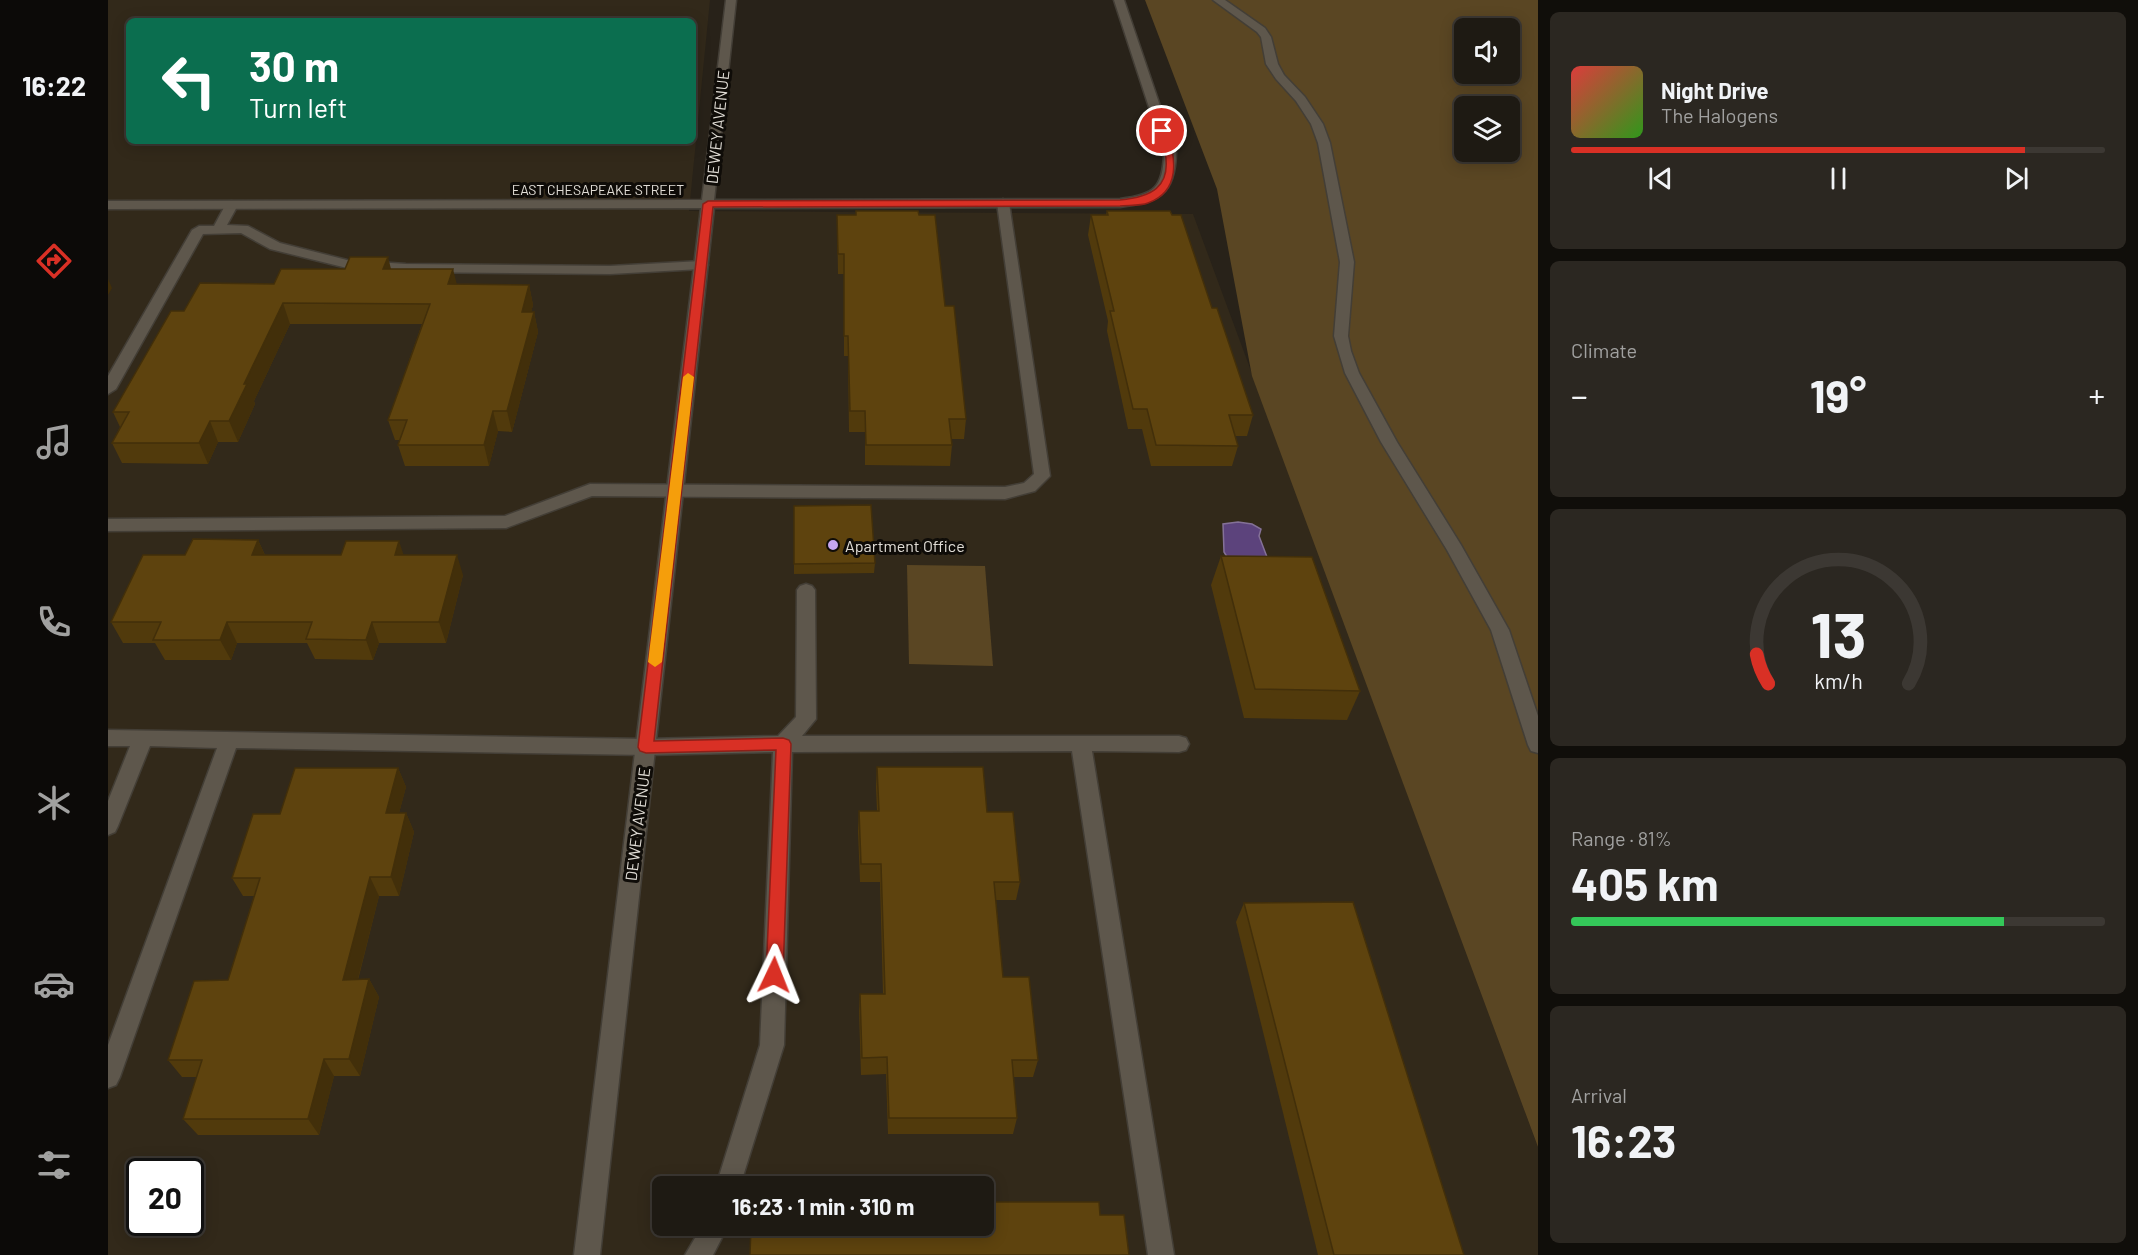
<!DOCTYPE html>
<meta charset="utf-8">
<style>
body{margin:0;font-family:Barlow,sans-serif;background:#2b2721;color:#f1f3f6;height:100vh;display:flex;flex-direction:column;font-size:22px;white-space:nowrap}
*{box-sizing:border-box;margin:0}
p{font-size:20px;color:#a1a1a0}
.icon{flex:none;width:33px;height:33px;fill:none;stroke:currentColor;stroke-width:2;stroke-linecap:round;stroke-linejoin:round}
.map{position:relative;flex:1;overflow:hidden}
.panel{display:flex;flex-direction:column;gap:12px;padding:12px;background:#100e0a;width:600px}
.panel>*{flex:none}
.hud{position:absolute;left:18px;top:18px;width:570px;height:126px;border-radius:9px;box-shadow:0 3px 15px #0003,0 0 0 2px #3c3833;background:#0b6e4f;color:#fff;overflow:hidden}
.controls{position:absolute;left:1346px;top:18px;display:grid;gap:12px}
.controls a{display:grid;place-items:center;width:66px;height:66px;border-radius:9px;background:#1e1a13;box-shadow:0 3px 15px #0003,0 0 0 2px #3c3833;font-size:30px}
.speed{position:absolute;left:18px;top:1158px;display:flex;gap:12px;font-size:30px;font-weight:700;text-align:center}
.speed>*{display:grid;place-content:center;width:78px;height:78px;border-radius:50%;background:#1e1a13;box-shadow:0 3px 15px #0003,0 0 0 2px #3c3833;line-height:1}
.speed .limit{border:3px solid #111;border-radius:9px;background:#fff;color:#111}
.pin{position:absolute;display:grid;place-items:center;width:51px;height:51px;color:#fff;margin:-26px;border:3px solid #fff;border-radius:50%;box-shadow:0 2px 6px #0007}
.me{position:absolute;width:66px;margin:-33px;rotate:2deg;stroke-linejoin:round;filter:drop-shadow(0 0 4px #0008)}
.turn{display:flex;align-items:center;gap:21px;height:126px;padding:0 24px;font-size:27px}
.turn .icon{width:78px;height:78px;stroke-width:2.5}
.turn b{display:block;font-size:42px;line-height:51px}
.big{font-size:45px;font-weight:700;line-height:1.1}
.panel .card{flex:1;display:flex;flex-direction:column;justify-content:center;gap:9px;min-width:0;padding:0 21px;border-radius:9px;background:#2b2721}
.panel .dial{align-items:center;gap:0}
.dial svg{height:156px;overflow:visible;fill:none;stroke:#3c3833;stroke-width:7;stroke-linecap:round;text-anchor:middle}
.dial text{fill:#f1f3f6;stroke:none}
.song{display:flex;align-items:center;gap:18px}
.cover{width:72px;height:72px;border-radius:9px;background:linear-gradient(135deg,hsl(0 70% 55%),hsl(110 70% 35%))}
.played{height:6px;border-radius:3px;background:linear-gradient(90deg,#d93025 85%,#3c3833 85%)}
.keys{display:flex;justify-content:space-around;direction:ltr}
.heat{display:flex;justify-content:space-between;align-items:center;font-size:33px;direction:ltr}
.charge{height:9px;border-radius:4px;background:linear-gradient(90deg,#34c759 81%,#3c3833 0)}
.trip{position:absolute;left:544px;top:1176px;width:342px;height:60px;border-radius:9px;background:#1e1a13;box-shadow:0 3px 15px #0003,0 0 0 2px #3c3833;font-weight:700;line-height:60px;text-align:center}
main{display:flex;flex:1;min-height:0}
.menu{display:flex;flex-direction:column;width:108px;justify-content:space-around;align-items:center;background:#0c0a08;color:#a1a1a0}
.menu .icon{width:42px;height:42px}
.menu .on{color:#d93025}
.menu b{font-size:27px;color:#f1f3f6}
.map>svg:first-child{display:block}
.built{fill:#32291a;fill-rule:evenodd}
.green{fill:#5a4623;fill-rule:evenodd}
.water{fill:#5c437c;stroke:#847197;stroke-width:1.5}
.lines{fill:none;stroke-linecap:round;stroke-linejoin:round}
.lane-casing{stroke:#433e36;stroke-width:3}
.street-casing{stroke:#433e36;stroke-width:3}
.lane{fill:#5e574c;fill-rule:evenodd}
.street{fill:#5e574c;fill-rule:evenodd}
.wall{fill:#513a0c}
.shaded-wall{fill:#422f0a}
.building{fill:#5e430e;stroke:#422f0a;stroke-width:1.5}
.route{fill:#d93025;stroke:#8d1f18;stroke-width:1.5}
.slow{fill:#f59e0b}
.poi-dot{fill:#c6a6f0;stroke:#0f0c08;stroke-width:2}
.labels{text-anchor:middle;dominant-baseline:central;stroke-width:6;stroke-linejoin:round;paint-order:stroke}
.far-street-label{font-size:14px;fill:#e1ddd6;stroke:#0f0c08}
.street-label{font-size:16px;fill:#e1ddd6;stroke:#0f0c08}
.poi-label{font-size:16px;fill:#e1ddd6;stroke:#0f0c08;text-anchor:start}
</style>
<main>
<nav class="menu">
<b>16:22</b>
<svg class="icon on" aria-label="directions" viewBox="0 0 24 24"><path d="M12 3l9 9-9 9-9-9zM9 14v-3h6M13 9l2 2-2 2"/></svg>
<svg class="icon" aria-label="music" viewBox="0 0 24 24"><path d="M9 18V5l10-2v13"/><circle cx="6" cy="18" r="3"/><circle cx="16" cy="16" r="3"/></svg>
<svg class="icon" aria-label="phone" viewBox="0 0 24 24"><path d="M5 4h4l2 5-3 2q2 4 5 5l2-3 5 2v4C11 20 4 13 5 4z"/></svg>
<svg class="icon" aria-label="climate" viewBox="0 0 24 24"><path d="M12 3v18M4 7l16 10M4 17L20 7"/></svg>
<svg class="icon" aria-label="car" viewBox="0 0 24 24"><path d="M5 17H2v-5l4-1 3-4h7l3 4 3 1v5h-3M9 17h6M6 11h13"/><circle cx="7" cy="17" r="2"/><circle cx="17" cy="17" r="2"/></svg>
<svg class="icon" aria-label="filters" viewBox="0 0 24 24"><path d="M4 7h16M4 17h16"/><circle cx="9" cy="7" r="2"/><circle cx="15" cy="17" r="2"/></svg>
</nav>
<div class="map">
<svg width="1430" height="1255" viewBox="0 0 1430 1255">
<rect width="100%" height="100%" fill="#282219"/>
<path class="built" d="M0,0h602l-21,211 504,3 345,933v108h-1430zM21,21h564v120h-564zM32,1172h50v50h-50zM555,1186h321v40h-321z"/>
<g class="green">
<path d="M1037,0h393v1147l-286,-771 -35,-187zM1356,28h45v46h-45zM1356,106h45v46h-45z"/>
<path d="M799,565l78,1 8,100 -84,-2z"/>
</g>
<path class="water" d="M1130,522l14,2 9,5 -2,7 8,21 -33,11 -10,-16 -1,-28z"/>
<g class="lines">
<g class="lane-casing">
<g id="lane">
<path d="M1105,0h12l40,28 6,9 7,27 6,11 21,22 18,27 7,19 24,119 -6,74 3,15 8,22 38,69 64,103 48,85 29,86v37l-7,-2 -3,-6 -37,-115 -44,-80 -66,-108 -36,-69 -11,-37 6,-74 -22,-119 -7,-19 -15,-23 -20,-22 -10,-15 -5,-27 -4,-5z"/>
<path d="M895,199l6,4 41,273 -15,15 -30,8 -413,-3 -86,32 -398,3v-12l397,-3 85,-32 415,3 19,-4 10,-9 -37,-271z"/>
<path d="M124,201l6,4 -11,20 21,1 32,17 67,17 59,4 204,2 91,-5 7,4 -7,4 -91,5 -204,-2 -59,-4 -77,-19 -29,-16 -38,1 -87,155 -8,5v-18l84,-146 7,-4h15l13,-24z"/>
<path d="M698,584l6,2 3,4 1,129 -14,17h377l7,2 3,6 -3,6 -7,2 -87,-1 82,504h-26l-76,-504 -280,1 -8,293 -44,141h-24l44,-141 13,-293 -127,3 -410,-7 -116,329 -4,8 -8,3v-43l109,-297 -67,-2 -32,80 -3,6 -7,3v-34l22,-55h-22v-16l538,9 132,-3 18,-19 1,-127 3,-4z"/>
<path d="M594,1226h26l-15,29h-28z"/>
</g>
</g>
<g class="street-casing">
<path id="street" d="M618,0h10l-22,200 406,-1c34,-4 43,-11 44,-46l-50,-153h10l52,153c-1,42 -17,49 -56,54l-406,1 -114,1047h-26l127,-1047 -593,1v-8l594,-1z"/>
</g>
<use href="#lane" class="lane"/>
<use href="#street" class="street"/>
</g>
<g class="wall">
<path d="M999,211l105,97 41,107 -6,21h-12l3,10 -6,20h-81l-9,-37h-14l-21,-98 1,-10 -20,-86 3,-20h15z"/>
<path d="M729,215h82l26,91 21,113 -2,20h-13l1,6 -2,21 -85,-1v-33h-16l-1,-76h-4v-82h-6z"/>
<path d="M283,269l66,15 72,1 4,20 -2,7h3l4,20 -26,100 -14,-1 -9,35h-84l-7,-21 2,-5h-5l-7,-20 34,-96h-132l-36,77 1,3 -17,38h-20l-10,22 -86,-1 -10,-20 8,-16 -7,-15 71,-101 90,-27z"/>
<path d="M686,506l81,57 -1,10 -80,1z"/>
<path d="M150,540l7,15h139l59,20 -17,68h-67l-6,17 -58,-1 -8,-16h-70l-6,17h-66l-10,-17h-32l-12,-21 74,-67z"/>
<path d="M1113,556l139,135 -13,29 -103,-2 -33,-133z"/>
<path d="M769,767l110,45 33,70 -4,18h-20l7,77 35,83 -5,17h-20l4,41 -4,16h-125l-2,-60 -25,1 -2,-64 1,-17h23l-3,-112h-20l-2,-51 1,-20h18l-1,-24z"/>
<path d="M290,768l8,19 -7,26h7l8,19 -15,64h-20l-21,84 11,-1 10,18 -19,79h-26l-15,59h-121l-15,-16 14,-42h-15l-14,-17 60,-80 26,-84h-11l-11,-18 48,-64z"/>
<path d="M1136,903l220,352h-146l-82,-333z"/>
</g>
<g class="shaded-wall">
<path d="M280,257l5,20 -10,-8z"/>
<path d="M345,269l5,20 -10,-5z"/>
<path d="M0,279l4,9 -4,7z"/>
<path d="M421,285l4,20 -7,27 -4,-20z"/>
<path d="M175,303l7,21 -36,77 1,3 -17,38 -9,-21 15,-37z"/>
<path d="M426,312l4,20 -26,100 -5,-21z"/>
<path d="M385,411l5,20 -9,35 -5,-21z"/>
<path d="M102,421l8,21 -10,22 -9,-21z"/>
<path d="M150,540l9,20 -15,-5z"/>
<path d="M291,541l7,21 -11,-7z"/>
<path d="M349,555l6,20 -17,68 -7,-21z"/>
<path d="M119,622l10,21 -6,17 -11,-20z"/>
<path d="M264,622l7,21 -6,17 -7,-20z"/>
<path d="M290,768l8,19 -12,45 -8,-19z"/>
<path d="M298,813l8,19 -15,64 -8,-19z"/>
<path d="M262,877l9,19 -26,102 -10,-18z"/>
<path d="M261,979l10,18 -19,79 -11,-17z"/>
<path d="M216,1059l10,17 -15,59 -11,-16z"/>
</g>
<g class="building">
<path d="M748,211h62l1,4h16l10,91h9l12,113h-17l3,26h-86l-1,-34h-15l-2,-75h-4v-82h-6l-1,-39h19z"/>
<path d="M999,211h63l2,4h9l31,93h5l36,107h-24l9,31 -82,-1 -9,-36h-14l-23,-98h4l-23,-96h17z"/>
<path d="M242,257h38l-5,12h70l-5,15 81,1 -7,27h12l-27,99h-14l-9,34h-86l9,-25h-19l42,-116 -147,-1 -39,81h3l-18,37h-19l-11,22h-87l17,-31h-16l58,-101h13l16,-28 74,1 7,-15h64z"/>
<path d="M763,505l4,58 -81,1v-58z"/>
<path d="M85,539l65,1 -6,15h89l5,-14h53l-4,14h62l-18,67h-67l-6,18 -60,-1 6,-17h-85l-7,18h-67l8,-18h-50l32,-67h42z"/>
<path d="M1113,556l91,1 48,134 -105,-2z"/>
<path d="M769,767h106l4,45h26l7,70h-26l9,95h26l9,83h-26l5,58h-128l-2,-61 -25,1 -2,-64h25l-4,-130h-20l-2,-53h20z"/>
<path d="M187,768h103l-12,45h20l-15,64h-21l-27,103 26,-1 -20,80h-25l-16,60h-125l19,-59h-34l26,-79 34,-1 32,-102h-28l21,-64h27z"/>
<path d="M1245,902l111,353h-130l-90,-352z"/>
<path d="M876,1202h115l1,13h24l5,40h-379l1,-29h233z"/>
</g>
<path class="route" d="M1051,129l8,2c9,27 14,60 -19,72 -8,3 -19,2 -28,3l-407,1 -59,534 129,-3 6,2 2,4 -8,231 -3,6 -6,2 -6,-2 -2,-6 10,-225 -130,3 -6,-2 -2,-4 65,-543 5,-3 412,-1c30,-3 52,-12 45,-48 -2,-8 -7,-15 -6,-23z"/>
<path class="slow" d="M580,373l6,4 -32,285 -7,5 -7,-5 35,-285z"/>
<circle class="poi-dot" cx="725" cy="545" r="6"/>
<g class="labels">
<g class="far-street-label">
<text x="490" y="189">EAST CHESAPEAKE STREET</text>
</g>
<g class="street-label">
<text transform="translate(609 127) rotate(-84)">DEWEY AVENUE</text>
<text transform="translate(529 824) rotate(-83)">DEWEY AVENUE</text>
</g>
<g class="poi-label">
<text x="737" y="545">Apartment Office</text>
</g>
</g>
</svg>
<div class="controls">
<a><svg class="icon" aria-label="sound" viewBox="0 0 24 24"><path d="M4 9h4l5-4v14l-5-4H4zM17 9q2 3 0 6"/></svg></a>
<a><svg class="icon" aria-label="layers" viewBox="0 0 24 24"><path d="M12 4l9 5-9 5-9-5zM3 14l9 5 9-5"/></svg></a>
</div>
<div class="speed"><div class="limit">20</div></div>
<div class="pin" style="left:1054px;top:131px;background:#d93025"><svg class="icon" aria-label="arrive" viewBox="0 0 24 24"><path d="M6 21V4h12l-3 4 3 4H6"/></svg></div>
<svg class="me" style="left:666px;top:975px" viewBox="-20 -20 40 40"><path d="M0-17L14 15 0 8-14 15z" fill="#d93025" stroke="#fff" stroke-width="4"/></svg>
<div class="trip">16:23 · 1 min · 310 m</div>
<div class="hud">
<div class="turn"><svg class="icon" aria-label="left" viewBox="0 0 24 24"><path d="M17 20v-9H6M10 6l-5 5 5 5"/></svg><div><b>30 m</b>Turn left</div></div>
</div>
</div>
<section class="panel">
<div class="card">
<div class="song"><i class="cover"></i><div><b>Night Drive</b><p>The Halogens</p></div></div>
<div class="played"></div>
<div class="keys"><svg class="icon" aria-label="previous" viewBox="0 0 24 24"><path d="M18 5L8 12l10 7zM5 5v14"/></svg><svg class="icon" aria-label="pause" viewBox="0 0 24 24"><path d="M8 5v14M16 5v14"/></svg><svg class="icon" aria-label="next" viewBox="0 0 24 24"><path d="M6 5l10 7-10 7zM19 5v14"/></svg></div>
</div>
<div class="card"><p>Climate</p>
<div class="heat"><a>−</a><b class="big">19°</b><a>+</a></div>
</div>
<div class="card dial"><svg viewBox="0 0 100 80">
<path d="M14 69A42 42 0 1 1 86 69"/>
<path d="M14 69A42 42 0 0 1 8 54" stroke="#d93025"/>
<text x="50" y="56" font-size="32" font-weight="700">13</text>
<text x="50" y="72" font-size="11">km/h</text>
</svg></div>
<div class="card"><p>Range · 81%</p><b class="big">405 km</b><div class="charge"></div></div>
<div class="card"><p>Arrival</p><b class="big">16:23</b></div>
</section>
</main>
